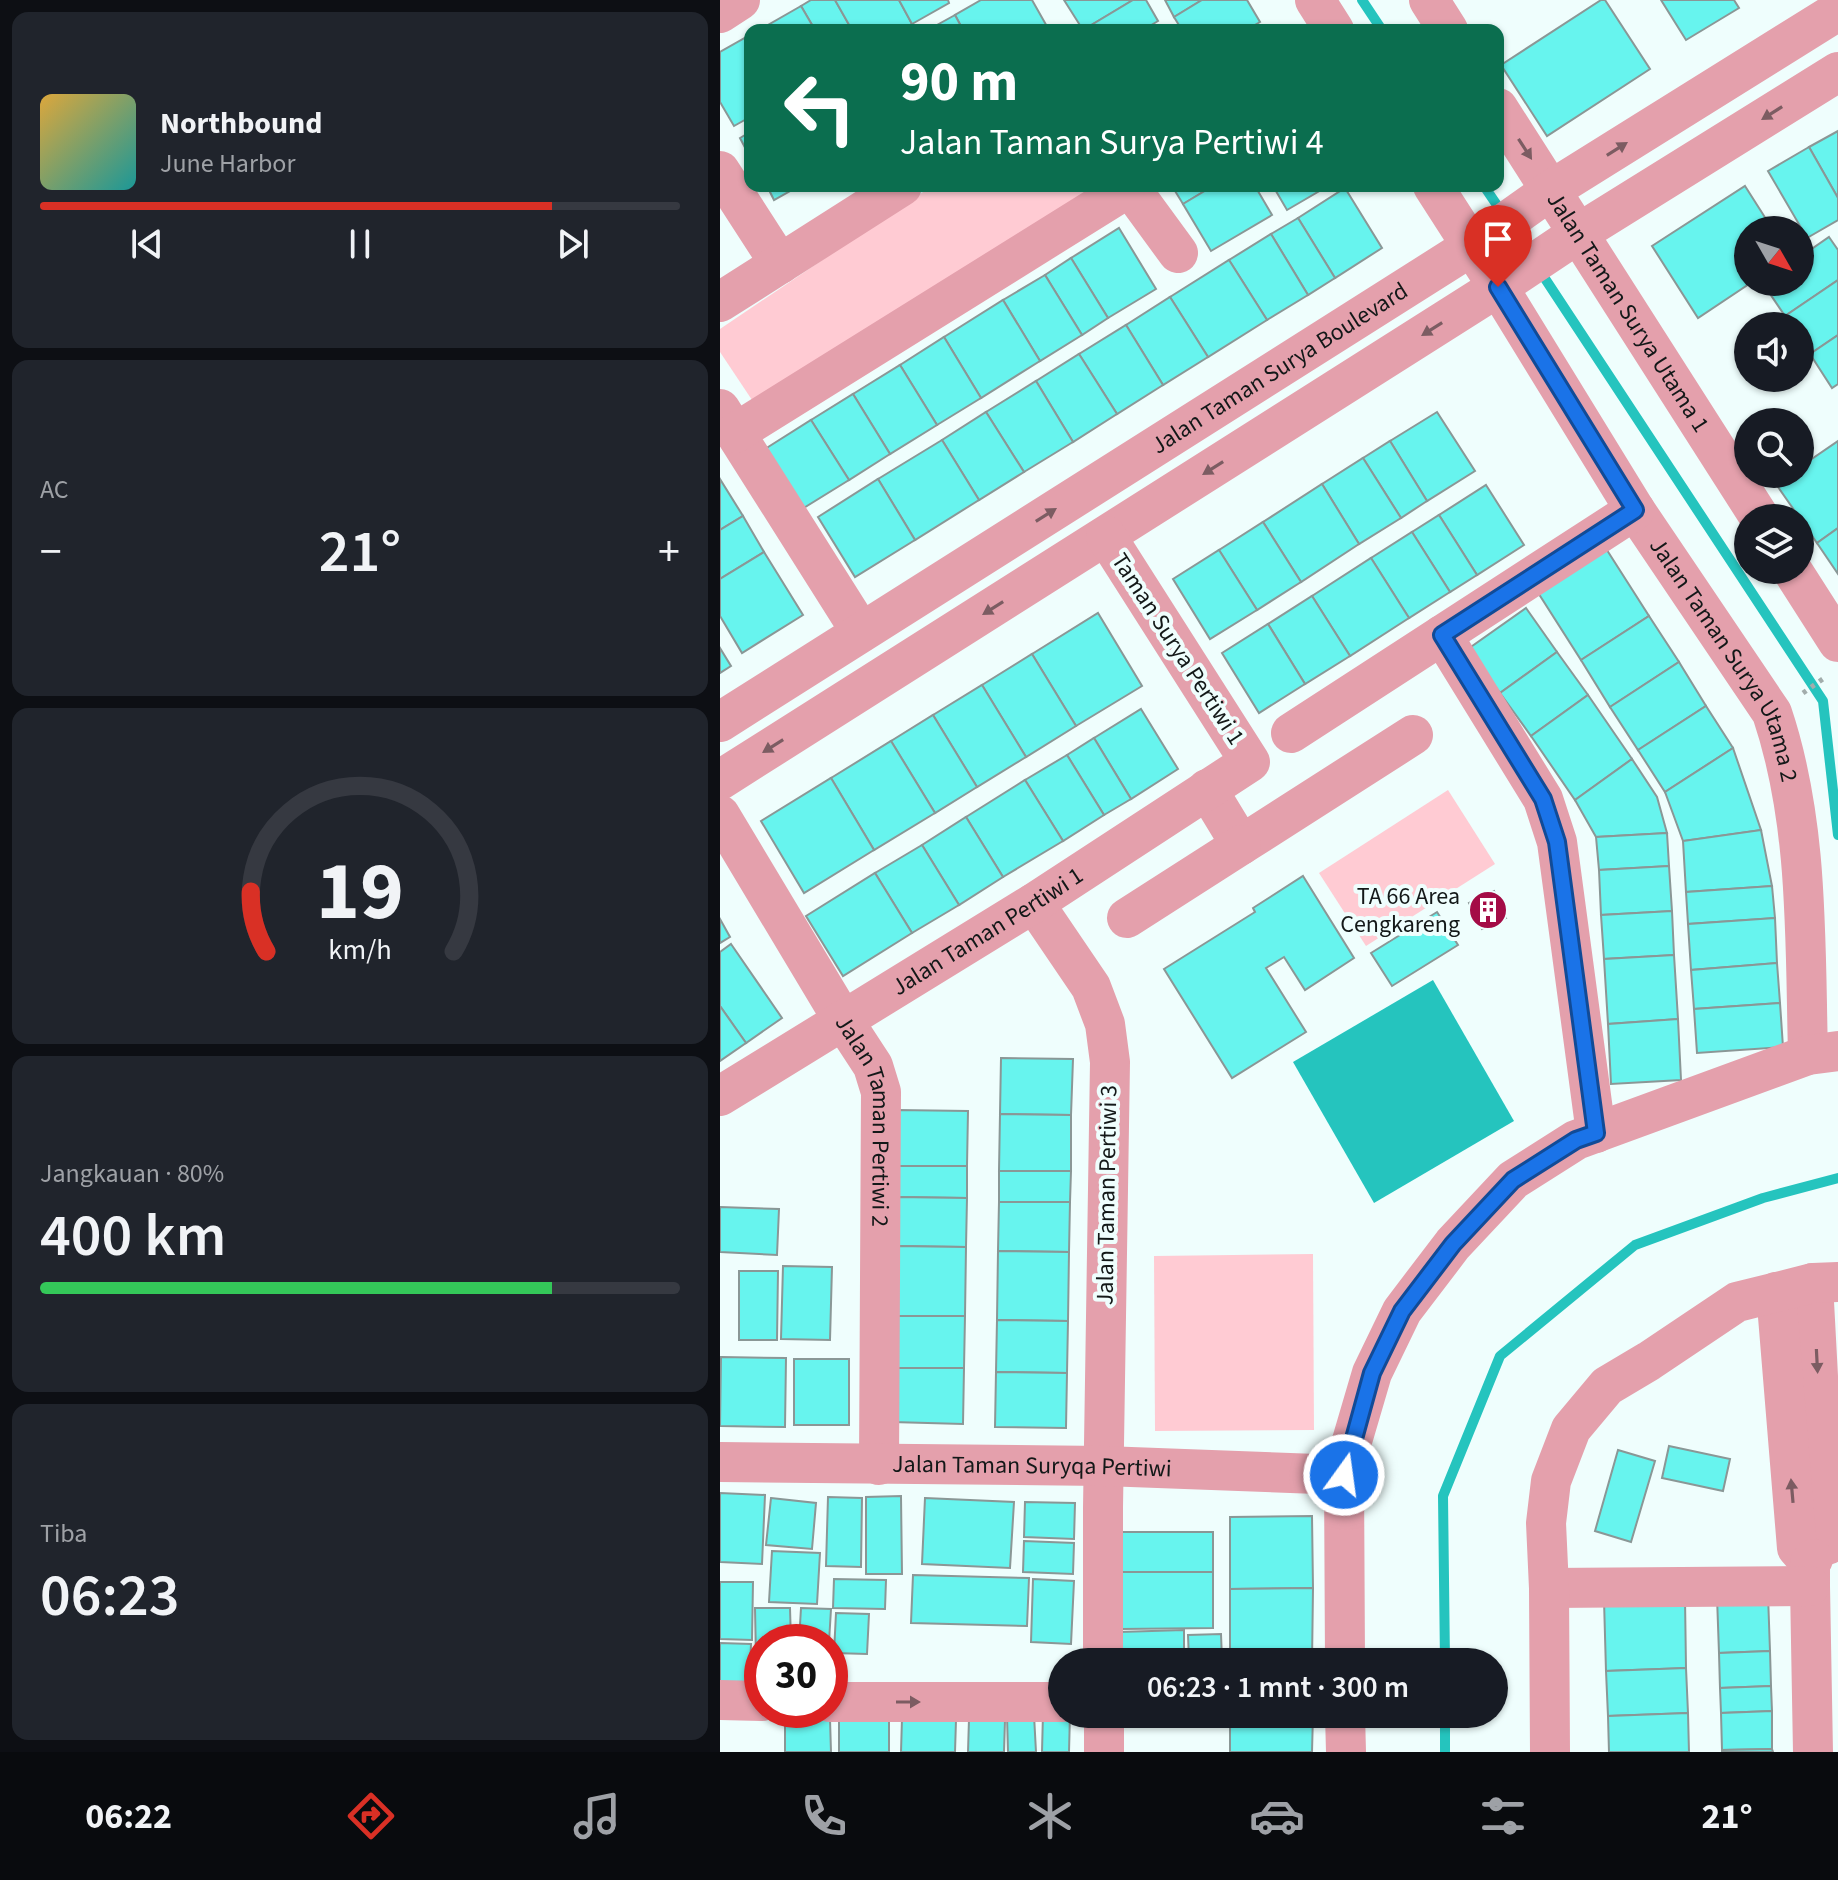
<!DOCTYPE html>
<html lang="id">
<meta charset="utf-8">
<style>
body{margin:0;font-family:"Source Sans 3",sans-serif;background:#20242c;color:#f1f3f6;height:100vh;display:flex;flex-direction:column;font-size:30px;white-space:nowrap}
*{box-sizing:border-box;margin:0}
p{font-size:26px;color:#9ea1a6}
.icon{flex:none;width:44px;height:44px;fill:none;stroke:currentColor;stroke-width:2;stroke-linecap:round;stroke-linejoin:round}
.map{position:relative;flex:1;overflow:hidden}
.side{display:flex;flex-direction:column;gap:12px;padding:12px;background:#0d0f14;width:720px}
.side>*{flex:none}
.top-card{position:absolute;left:24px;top:24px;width:760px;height:168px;border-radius:16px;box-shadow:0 2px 6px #0004;background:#0b6e4f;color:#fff;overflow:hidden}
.needle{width:52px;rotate:129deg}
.buttons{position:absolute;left:1014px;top:216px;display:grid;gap:16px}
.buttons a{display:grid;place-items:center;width:80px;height:80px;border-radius:50%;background:#171b24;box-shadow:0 2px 6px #0004;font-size:40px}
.speed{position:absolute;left:24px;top:1624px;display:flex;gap:16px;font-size:40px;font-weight:700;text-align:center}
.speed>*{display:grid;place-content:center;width:104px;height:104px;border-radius:50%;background:#171b24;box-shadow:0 2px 6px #0004;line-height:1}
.speed .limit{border:12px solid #d22;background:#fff;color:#111}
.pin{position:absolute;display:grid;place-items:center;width:68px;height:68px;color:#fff;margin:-82px -34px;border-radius:50% 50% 50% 0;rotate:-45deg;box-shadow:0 0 8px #0007}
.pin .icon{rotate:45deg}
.me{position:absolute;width:88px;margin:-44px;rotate:14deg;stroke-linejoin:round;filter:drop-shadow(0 0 6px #0008)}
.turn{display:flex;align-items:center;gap:28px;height:168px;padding:0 24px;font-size:36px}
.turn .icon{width:104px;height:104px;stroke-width:2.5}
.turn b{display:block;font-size:56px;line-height:68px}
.big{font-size:60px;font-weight:600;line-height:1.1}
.side .card{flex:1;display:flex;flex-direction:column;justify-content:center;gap:12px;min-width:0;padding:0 28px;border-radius:16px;background:#20242c}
.side .dial{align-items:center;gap:0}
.dial svg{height:208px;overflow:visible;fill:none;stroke:#363941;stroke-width:7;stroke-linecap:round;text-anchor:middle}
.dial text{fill:#f1f3f6;stroke:none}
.song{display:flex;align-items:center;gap:24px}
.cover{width:96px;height:96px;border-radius:12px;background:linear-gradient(135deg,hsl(40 70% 55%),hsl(180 70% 35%))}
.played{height:8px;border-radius:4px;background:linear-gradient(90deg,#d93025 80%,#363941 80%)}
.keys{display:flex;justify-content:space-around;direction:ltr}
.heat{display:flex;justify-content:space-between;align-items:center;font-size:44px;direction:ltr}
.charge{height:12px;border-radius:6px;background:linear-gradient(90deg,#34c759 80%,#363941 0)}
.trip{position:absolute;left:328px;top:1648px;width:460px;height:80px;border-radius:40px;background:#171b24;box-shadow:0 2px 6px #0004;font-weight:600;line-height:80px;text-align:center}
.menu{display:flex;height:128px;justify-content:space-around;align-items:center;background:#090b0e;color:#9ea1a6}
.menu .icon{width:56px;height:56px}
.menu .active{color:#d93025}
.menu b{font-size:36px;color:#f1f3f6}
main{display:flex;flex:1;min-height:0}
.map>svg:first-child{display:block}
.green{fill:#ffcbd3}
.water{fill:#25c4be}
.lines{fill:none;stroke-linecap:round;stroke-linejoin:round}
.stream{stroke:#25c4be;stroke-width:10}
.building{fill:#67f4ee;stroke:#8a9796;stroke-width:2}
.path{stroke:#a2adac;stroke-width:5;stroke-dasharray:4 6;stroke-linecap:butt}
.minor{stroke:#e4a0ac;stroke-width:40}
.oneway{fill:#7c5c62}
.route-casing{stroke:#114b97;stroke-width:20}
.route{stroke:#1a73e8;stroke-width:14}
.labels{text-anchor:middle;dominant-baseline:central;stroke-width:8;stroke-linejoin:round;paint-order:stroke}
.street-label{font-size:24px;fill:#131818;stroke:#effefd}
.poi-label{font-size:24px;fill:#131818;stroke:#effefd;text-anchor:end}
</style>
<main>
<section class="side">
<div class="card">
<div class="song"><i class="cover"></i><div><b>Northbound</b><p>June Harbor</p></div></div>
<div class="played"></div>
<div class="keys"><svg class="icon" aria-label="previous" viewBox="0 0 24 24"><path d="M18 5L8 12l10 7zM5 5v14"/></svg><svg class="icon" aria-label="pause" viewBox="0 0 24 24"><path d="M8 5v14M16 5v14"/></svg><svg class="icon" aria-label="next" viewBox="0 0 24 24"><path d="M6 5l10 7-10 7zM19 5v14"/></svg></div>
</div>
<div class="card"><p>AC</p>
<div class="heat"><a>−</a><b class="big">21°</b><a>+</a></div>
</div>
<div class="card dial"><svg viewBox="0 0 100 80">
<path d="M14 69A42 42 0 1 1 86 69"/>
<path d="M14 69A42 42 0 0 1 8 46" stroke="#d93025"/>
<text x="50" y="56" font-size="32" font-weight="700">19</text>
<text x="50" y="72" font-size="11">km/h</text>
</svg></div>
<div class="card"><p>Jangkauan · 80%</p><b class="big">400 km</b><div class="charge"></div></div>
<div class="card"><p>Tiba</p><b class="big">06:23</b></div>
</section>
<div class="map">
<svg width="1118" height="1752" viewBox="0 0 1118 1752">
<rect width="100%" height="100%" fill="#effefd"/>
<g class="green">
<path d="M212,186h173l-349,220 -36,-54v-23z"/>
<path d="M728,790l47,74 -129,82 -47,-73z"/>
<path d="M593,1254l1,176 -159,1 -1,-175z"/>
</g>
<path class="water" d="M713,980l81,141 -140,82 -81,-141z"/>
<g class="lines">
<g class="stream">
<path d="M642,0l20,30"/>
<path d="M764,186l19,28"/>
<path d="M791,227l20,30"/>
<path d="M820,271l283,430 15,134"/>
<path d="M725,1662l-2,-166 57,-140 135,-111 128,-47 75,-20"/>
<path d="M725,1714v38"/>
</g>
</g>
<g class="building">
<path d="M91,0h24l17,30h-37l-14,-24z"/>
<path d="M115,0h64l13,24 -11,6h-49z"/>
<path d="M179,0h49l1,3 -37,21z"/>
<path d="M261,0h51l17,30h-86l-8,-15z"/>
<path d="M344,0h69l-50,30z"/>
<path d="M413,0h13l12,21 -15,9h-60z"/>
<path d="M445,0h37l-28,17z"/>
<path d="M482,0h45l13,22 -14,8h-64l-8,-13z"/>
<path d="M881,0h4l45,69 -103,67 -46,-71z"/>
<path d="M941,0h73l5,8 -53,32z"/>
<path d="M81,6l14,24h-56z"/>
<path d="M235,15l8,15h-35z"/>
<path d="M30,35v82l-16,9 -14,-24v-50z"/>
<path d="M1118,131v67l-29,-51z"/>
<path d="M30,132v25l-10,-19z"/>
<path d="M1089,147l29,51v22l-31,18 -39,-67z"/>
<path d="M47,186h32l-25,14z"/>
<path d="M452,186h41l-30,18z"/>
<path d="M493,186h42l17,29 -61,36 -28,-47z"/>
<path d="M553,186h55l-41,24z"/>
<path d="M1025,186l28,44h-25v52h4l-54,36 -46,-72z"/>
<path d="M625,188l37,60 -47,30 -37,-60z"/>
<path d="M578,218l37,60 -27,17 -37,-61z"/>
<path d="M399,228l37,61 -48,29 -37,-60z"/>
<path d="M551,234l37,61 -41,25 -38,-60z"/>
<path d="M1109,237l9,13v30l-53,36 -23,-34h38v-25z"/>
<path d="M351,258l37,60 -26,17 -37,-60z"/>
<path d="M509,260l38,60 -59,37 -38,-60z"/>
<path d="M325,275l37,60 -42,26 -37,-61z"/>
<path d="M1118,280v55l-28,19 -10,-15v-13h-9l-6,-10z"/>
<path d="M450,297l38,60 -45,28 -37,-60z"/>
<path d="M283,300l37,61 -59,37 -37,-61z"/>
<path d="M406,325l37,60 -46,29 -38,-60z"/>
<path d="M1118,335v49l-6,4 -22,-34z"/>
<path d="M224,337l37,61 -44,27 -37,-60z"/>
<path d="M359,354l38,60 -44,28 -37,-61z"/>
<path d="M180,365l37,60 -47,29 -37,-60z"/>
<path d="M316,381l37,61 -49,30 -38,-60z"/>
<path d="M133,394l37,60 -41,26 -38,-60z"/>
<path d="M266,412l38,60 -45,28 -37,-60z"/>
<path d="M717,412l38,59 -48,30 -37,-60z"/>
<path d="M91,420l38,60 -47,29 -37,-60z"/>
<path d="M222,440l37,60 -64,40 -37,-61z"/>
<path d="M670,441l37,60 -26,17 -38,-60z"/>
<path d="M1118,441v87l-21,15 -41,-59 14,-10h10v-7z"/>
<path d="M643,458l38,60 -42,26 -37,-60z"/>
<path d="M0,479l23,37 -23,14z"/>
<path d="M158,479l37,61 -60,37 -37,-60z"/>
<path d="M602,484l37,60 -58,38 -38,-60z"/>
<path d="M766,485l38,60 -47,30 -38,-60z"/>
<path d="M719,515l38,60 -27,17 -38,-60z"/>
<path d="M23,516l21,36 -44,27v-49z"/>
<path d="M543,522l38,60 -44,28 -38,-60z"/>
<path d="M1118,528v46l-21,-31z"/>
<path d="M692,532l38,60 -41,26 -38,-60z"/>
<path d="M885,547l44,69 -68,44 -44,-69z"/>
<path d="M499,550l38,60 -47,29 -37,-60z"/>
<path d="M44,552l39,63 -61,38 -22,-37v-37z"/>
<path d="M651,558l38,60 -59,38 -38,-60z"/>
<path d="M592,596l38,60 -45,28 -37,-60z"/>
<path d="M806,608l31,44 -57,41 -32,-44z"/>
<path d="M378,613l44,73 -66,40 -44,-72z"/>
<path d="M929,616l30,46 -69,45 -29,-47z"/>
<path d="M548,624l37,60 -46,29 -37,-60z"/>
<path d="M0,648l11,18 -11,7z"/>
<path d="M837,652l31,43 -57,41 -31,-43z"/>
<path d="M312,654l44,72 -50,31 -44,-72z"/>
<path d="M959,662l27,44 -68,44 -28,-43z"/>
<path d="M262,685l44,72 -49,30 -44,-72z"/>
<path d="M868,695l44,64 -57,41 -44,-64z"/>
<path d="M986,706l27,42 -68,44 -27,-42z"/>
<path d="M421,709l37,60 -47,30 -37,-61z"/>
<path d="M213,715l44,72 -42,26 -44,-72z"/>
<path d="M374,738l37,61 -27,16 -37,-60z"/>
<path d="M171,741l44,72 -61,37 -43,-72z"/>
<path d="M1013,748l28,82 -78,11 -18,-49z"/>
<path d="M347,755l37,60 -41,26 -38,-61z"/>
<path d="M912,759l25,38 10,36 -71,4 -21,-37z"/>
<path d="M111,778l43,72 -70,43 -43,-72z"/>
<path d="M305,780l38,61 -60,36 -37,-60z"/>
<path d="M246,817l37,60 -44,28 -37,-60z"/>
<path d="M1041,830l11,56 -86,6 -3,-51z"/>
<path d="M947,833l2,33 -70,4 -3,-33z"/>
<path d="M202,845l37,60 -47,28 -37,-60z"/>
<path d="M949,866l3,45 -71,4 -2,-45z"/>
<path d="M155,873l37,60 -69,43 -37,-60z"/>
<path d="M583,876l51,82 -49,32 -21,-33 -18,11 40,64 -74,46 -68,-109 91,-57 -2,-4z"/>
<path d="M1052,886l3,32 -87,6 -2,-32z"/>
<path d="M774,891l12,27 -24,11 -13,-26z"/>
<path d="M952,911l2,44 -70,4 -3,-44z"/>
<path d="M717,912l21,33 -66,41 -21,-33z"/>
<path d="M1055,918l2,45 -86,7 -3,-46z"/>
<path d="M0,919l10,18 -10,6z"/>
<path d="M11,944l51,74 -36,25 -26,-37v-54z"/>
<path d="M954,955l4,64 -70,5 -4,-65z"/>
<path d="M1057,963l3,40 -86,6 -3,-39z"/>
<path d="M1060,1003l3,44 -86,6 -3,-44z"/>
<path d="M0,1006l26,37 -26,18z"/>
<path d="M958,1019l3,61 -70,4 -3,-60z"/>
<path d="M281,1058l72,1 -2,56 -71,-1z"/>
<path d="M177,1110l71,1 -1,55h-70z"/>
<path d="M280,1114l71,1v56h-72z"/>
<path d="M177,1166h70v32l-71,-1z"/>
<path d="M279,1171h72l-1,31h-71z"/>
<path d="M176,1197l71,1 -1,49 -71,-1z"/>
<path d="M279,1202h71l-1,50 -71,-1z"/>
<path d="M0,1207l59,2 -2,46 -57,-3z"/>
<path d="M175,1246l71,1 -1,69h-71z"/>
<path d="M278,1251l71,1 -1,69 -71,-1z"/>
<path d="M63,1266l49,1 -2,73 -49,-1z"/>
<path d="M19,1271h39l-1,69h-38z"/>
<path d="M174,1316h71l-1,52h-71z"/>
<path d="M277,1320l71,1 -1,52 -71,-1z"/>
<path d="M1,1357l65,1 -1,69 -65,-1z"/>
<rect x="74" y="1359" width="55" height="66"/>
<path d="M173,1368h71l-1,56 -71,-2z"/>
<path d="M276,1372l71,1 -1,55 -71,-1z"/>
<path d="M949,1446l61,13 -7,32 -61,-13z"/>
<path d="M898,1450l37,11 -24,81 -36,-11z"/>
<path d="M0,1493l45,2 -3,69 -42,-2z"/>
<path d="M181,1496l1,78h-36v-77z"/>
<path d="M108,1497l34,1 -1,69 -35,-1z"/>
<path d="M51,1498l45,5 -4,46 -46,-4z"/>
<path d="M205,1498l89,4 -4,66 -88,-4z"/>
<path d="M305,1502l50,1 -1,36 -50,-2z"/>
<path d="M592,1516l1,72 -83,1v-72z"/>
<rect x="402" y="1532" width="91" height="40"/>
<path d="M304,1541l50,2 -1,31 -50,-2z"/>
<path d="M52,1551l48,2 -3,51 -48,-2z"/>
<path d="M402,1572h91v56l-92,1z"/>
<path d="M193,1575l116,3 -2,48 -116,-3z"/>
<path d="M114,1579l52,1 -1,29 -52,-1z"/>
<path d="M313,1579l41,2 -3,63 -40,-2z"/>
<path d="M0,1582h33l-1,58 -32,-1z"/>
<path d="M593,1588l-1,74h-82v-73z"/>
<path d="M1048,1595l2,56 -51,2 -2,-56z"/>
<path d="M965,1598l1,70 -80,3 -2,-71z"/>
<path d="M35,1608h35l1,34h-29v17h-6z"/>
<path d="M81,1608l30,1 -2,33h-30z"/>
<path d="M116,1613l33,1 -2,40 -33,-1z"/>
<path d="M464,1630v32h-64l-1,-30z"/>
<path d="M501,1634l1,26 -33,1 -1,-26z"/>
<path d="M0,1643l31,1 -2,52 -29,-1z"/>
<path d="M1050,1651l1,35 -51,2 -1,-35z"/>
<path d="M35,1663h7v33h-8z"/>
<path d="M966,1668l2,45 -80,3 -2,-45z"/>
<path d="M1051,1686l1,25 -51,2 -1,-25z"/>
<path d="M1052,1711v38l-50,1 -1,-37z"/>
<path d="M323,1713l27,1 -1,38h-27z"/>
<path d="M968,1713l1,39h-80l-1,-36z"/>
<path d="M420,1714h49v1l-49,3z"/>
<path d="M510,1714h83l-1,38h-82z"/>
<path d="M314,1715l2,37h-28l-1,-36z"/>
<rect x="119" y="1718" width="50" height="34"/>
<path d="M182,1718l54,2 -1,32h-54z"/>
<path d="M110,1719l1,33h-46v-32z"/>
<path d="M249,1719l36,1 -1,32h-36z"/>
<path d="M1052,1749l1,3h-51v-2z"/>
</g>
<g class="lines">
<path class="path" d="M1083,693l24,-17"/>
<g class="minor">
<path d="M595,0l19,30"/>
<path d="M709,0l19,30"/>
<path d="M0,13l20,-13"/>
<path id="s1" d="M778,108l262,410"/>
<path d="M0,171l60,93"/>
<path d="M409,186l49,67"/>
<path id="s2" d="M713,186l65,101 137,223 137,203c37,110 33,228 36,342"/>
<path d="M0,302l182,-116"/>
<path d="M0,409l141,223"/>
<path d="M15,433l385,-240 6,-7"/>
<path d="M1072,570l46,72"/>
<path d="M722,635l101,164 14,43 39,291"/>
<path id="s3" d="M0,722l752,-476 79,-56 287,-179"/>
<path d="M571,733l344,-223"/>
<path d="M0,780l778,-493 81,-54 259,-161"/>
<path d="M487,789l34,56 172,-110"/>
<path id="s4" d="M0,815l123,205 30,46 8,26 -2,373"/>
<path d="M314,903l57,84 14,37 5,38 -7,446v154"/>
<path d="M407,918l114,-73"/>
<path id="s5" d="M0,1096l314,-193 216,-141 -144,-226"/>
<path d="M1093,1283l14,262"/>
<path d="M1056,1292l21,256 13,15"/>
<path id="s6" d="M0,1462l384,4 240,9"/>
<path d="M1093,1559l-3,4v23l3,166"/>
<path d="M829,1588l261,-2"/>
<path d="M625,1662l-1,-187 8,-34 20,-68 30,-62 51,-67 60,-64 63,-40 232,-85 30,-4"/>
<path d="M0,1700l42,1"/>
<path d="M110,1702h232"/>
<path d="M384,1714v38"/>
<path d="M625,1714l1,38"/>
<path d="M830,1752l-1,-164 -3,-65 5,-42 20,-52 36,-43 42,-25 88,-59 76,-19 25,-1"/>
</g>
</g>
<defs><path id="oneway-solid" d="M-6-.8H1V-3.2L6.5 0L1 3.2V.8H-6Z" transform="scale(2)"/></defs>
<g class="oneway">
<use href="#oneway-solid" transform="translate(1052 113) rotate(148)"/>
<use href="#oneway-solid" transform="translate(805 149) rotate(57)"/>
<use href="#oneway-solid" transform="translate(897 149) rotate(-32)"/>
<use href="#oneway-solid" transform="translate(712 329) rotate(148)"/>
<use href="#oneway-solid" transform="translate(493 468) rotate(148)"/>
<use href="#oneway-solid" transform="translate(326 515) rotate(-32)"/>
<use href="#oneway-solid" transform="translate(273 608) rotate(148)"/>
<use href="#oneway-solid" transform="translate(53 746) rotate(148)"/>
<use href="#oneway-solid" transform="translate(1097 1361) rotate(87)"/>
<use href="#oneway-solid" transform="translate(1072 1491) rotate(-95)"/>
<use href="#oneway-solid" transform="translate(188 1702)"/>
</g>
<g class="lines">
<g class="route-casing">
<path id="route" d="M624,1475l28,-102 30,-62 51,-67 60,-64 63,-40 20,-7 -39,-291 -14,-43 -101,-164 193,-125 -137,-223"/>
</g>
<use href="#route" class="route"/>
</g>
<defs>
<g id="building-disc" transform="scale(2)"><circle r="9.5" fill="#a40c46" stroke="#effefd"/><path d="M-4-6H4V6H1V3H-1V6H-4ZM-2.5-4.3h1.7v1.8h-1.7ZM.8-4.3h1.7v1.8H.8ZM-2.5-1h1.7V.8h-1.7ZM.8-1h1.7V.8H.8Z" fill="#fff"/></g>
</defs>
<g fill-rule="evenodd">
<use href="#building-disc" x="768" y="910"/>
</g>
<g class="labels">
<g class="street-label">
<text stroke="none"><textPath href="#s1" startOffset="242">Jalan Taman Surya Utama 1</textPath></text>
<text stroke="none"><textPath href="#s3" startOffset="662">Jalan Taman Surya Boulevard</textPath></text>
<text transform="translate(458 649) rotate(57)">Taman Surya Pertiwi 1</text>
<text stroke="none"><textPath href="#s2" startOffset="558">Jalan Taman Surya Utama 2</textPath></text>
<text stroke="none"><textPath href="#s5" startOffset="314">Jalan Taman Pertiwi 1</textPath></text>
<text stroke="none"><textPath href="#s4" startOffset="346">Jalan Taman Pertiwi 2</textPath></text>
<text transform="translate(387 1195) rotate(-89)">Jalan Taman Pertiwi 3</text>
<text stroke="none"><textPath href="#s6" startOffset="312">Jalan Taman Suryqa Pertiwi</textPath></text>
</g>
<g class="poi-label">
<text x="740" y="896">TA 66 Area<tspan x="740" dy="28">Cengkareng</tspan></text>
</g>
</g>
</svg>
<div class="buttons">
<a><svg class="needle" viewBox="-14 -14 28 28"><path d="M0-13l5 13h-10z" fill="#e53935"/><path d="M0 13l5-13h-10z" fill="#9ea1a6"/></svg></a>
<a><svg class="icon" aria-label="sound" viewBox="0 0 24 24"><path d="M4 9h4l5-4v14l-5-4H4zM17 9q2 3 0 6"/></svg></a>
<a><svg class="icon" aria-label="search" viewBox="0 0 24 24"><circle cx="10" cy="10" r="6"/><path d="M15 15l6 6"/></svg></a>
<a><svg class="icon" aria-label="layers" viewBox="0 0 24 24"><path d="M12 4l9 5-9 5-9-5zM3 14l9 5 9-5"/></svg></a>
</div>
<div class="speed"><div class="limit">30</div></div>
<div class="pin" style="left:778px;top:287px;background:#d93025"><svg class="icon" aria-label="arrive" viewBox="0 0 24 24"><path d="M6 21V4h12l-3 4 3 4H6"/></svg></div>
<svg class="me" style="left:624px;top:1475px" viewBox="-20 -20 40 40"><circle r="17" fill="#1a73e8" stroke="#fff" stroke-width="3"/><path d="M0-11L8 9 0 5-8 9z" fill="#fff"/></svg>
<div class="trip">06:23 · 1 mnt · 300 m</div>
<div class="top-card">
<div class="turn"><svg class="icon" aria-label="left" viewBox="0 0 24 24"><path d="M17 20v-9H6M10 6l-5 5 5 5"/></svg><div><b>90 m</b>Jalan Taman Surya Pertiwi 4</div></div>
</div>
</div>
</main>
<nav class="menu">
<b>06:22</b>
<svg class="icon active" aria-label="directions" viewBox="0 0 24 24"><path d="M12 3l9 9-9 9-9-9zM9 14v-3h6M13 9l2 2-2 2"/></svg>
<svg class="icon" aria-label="music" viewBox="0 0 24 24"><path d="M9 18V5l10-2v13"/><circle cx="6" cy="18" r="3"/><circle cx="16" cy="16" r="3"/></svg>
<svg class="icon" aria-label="phone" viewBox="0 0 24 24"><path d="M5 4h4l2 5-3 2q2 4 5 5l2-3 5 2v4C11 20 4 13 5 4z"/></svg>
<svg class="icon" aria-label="climate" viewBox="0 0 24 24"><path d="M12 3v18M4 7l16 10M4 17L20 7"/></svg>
<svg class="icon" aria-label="car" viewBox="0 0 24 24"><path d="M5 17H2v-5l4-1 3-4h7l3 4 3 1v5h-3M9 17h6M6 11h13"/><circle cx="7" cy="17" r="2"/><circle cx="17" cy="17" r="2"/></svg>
<svg class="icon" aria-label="filters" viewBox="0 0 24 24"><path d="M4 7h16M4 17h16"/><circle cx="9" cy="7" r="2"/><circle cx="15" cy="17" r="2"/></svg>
<b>21°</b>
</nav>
